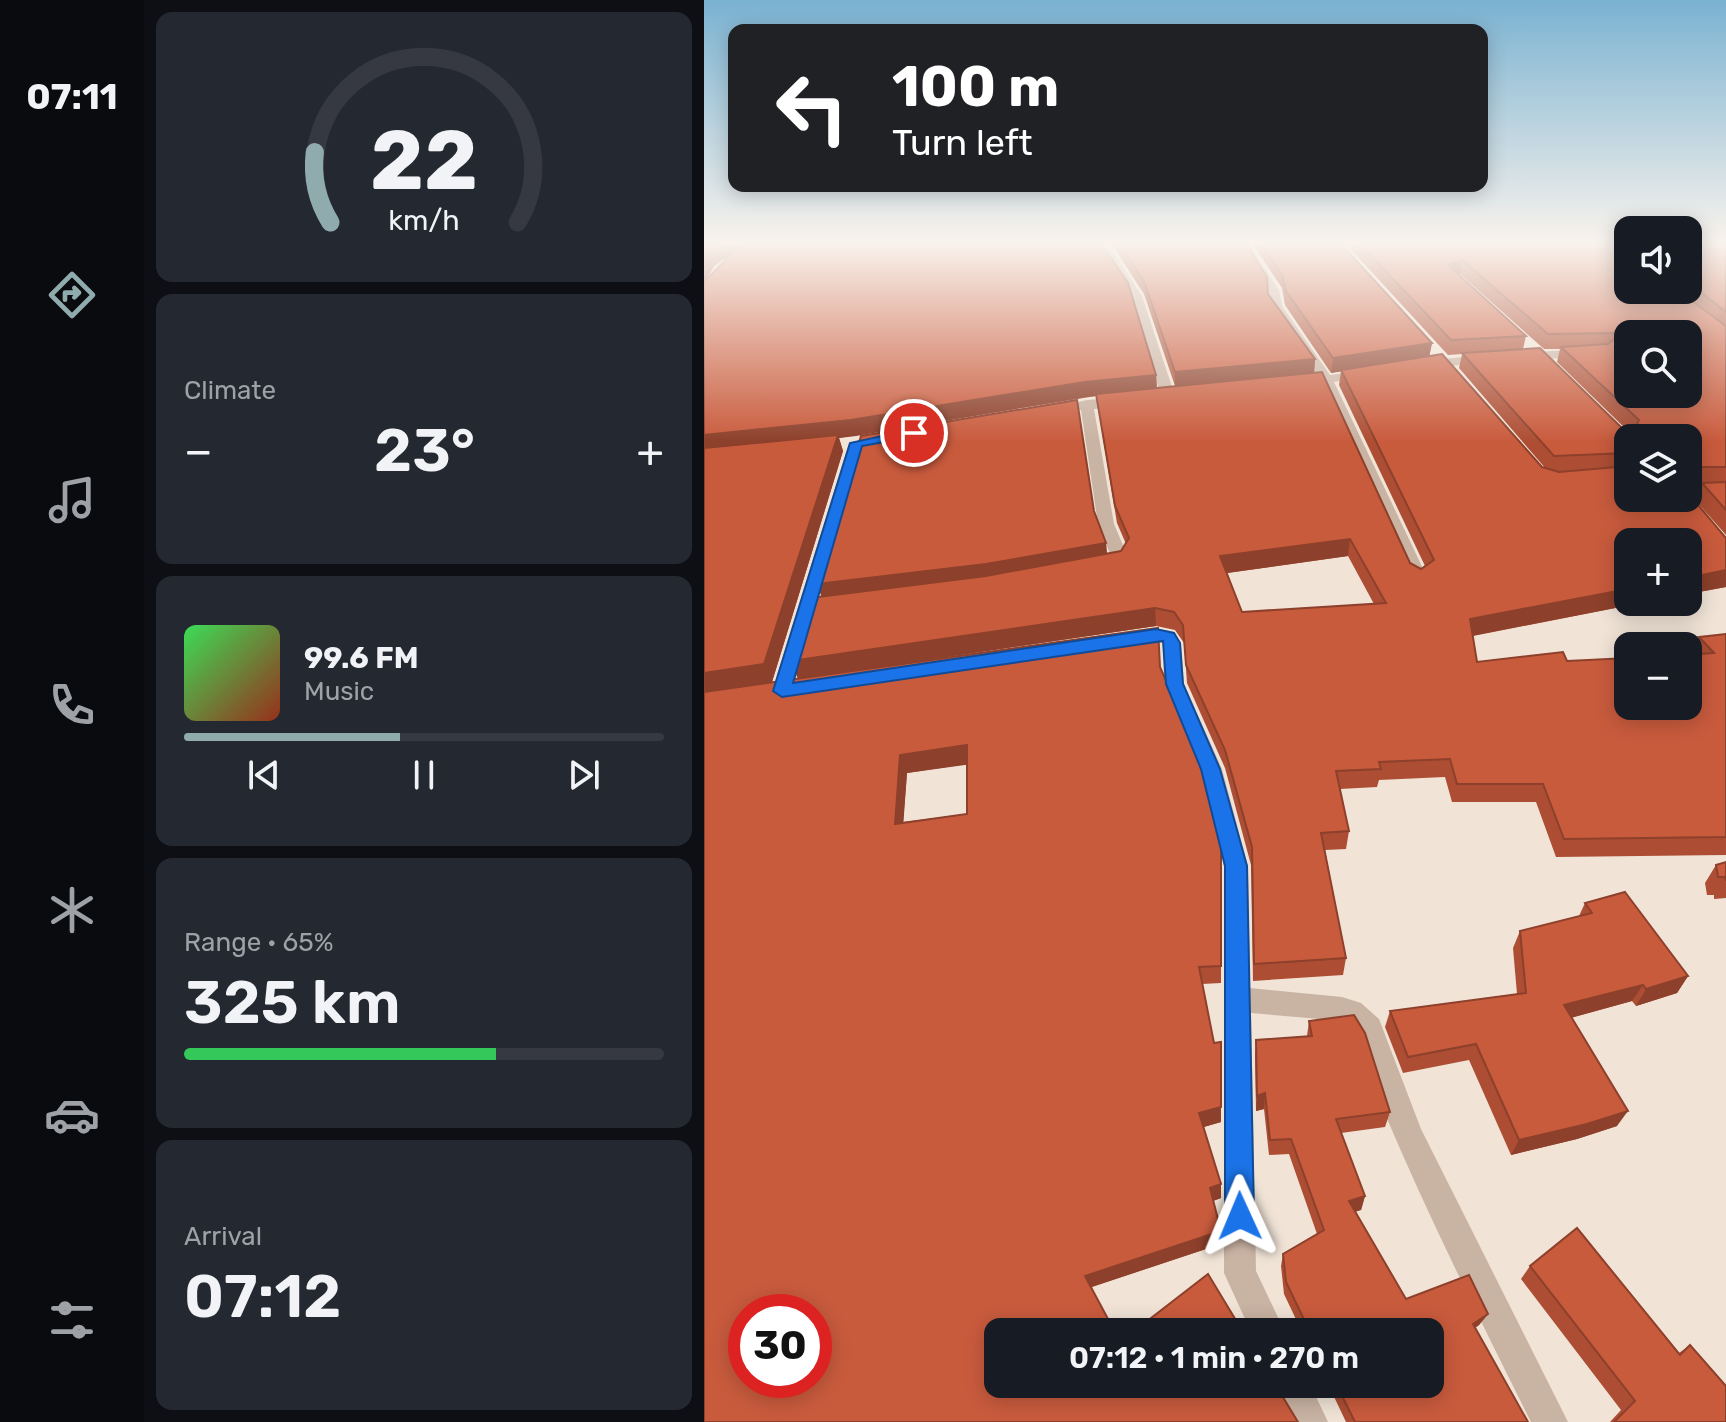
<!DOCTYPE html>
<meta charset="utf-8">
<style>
body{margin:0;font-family:Rubik,sans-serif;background:#242831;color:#f1f3f6;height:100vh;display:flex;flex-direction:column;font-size:30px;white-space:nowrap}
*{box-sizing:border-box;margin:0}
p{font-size:26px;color:#9ea1a6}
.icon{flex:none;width:44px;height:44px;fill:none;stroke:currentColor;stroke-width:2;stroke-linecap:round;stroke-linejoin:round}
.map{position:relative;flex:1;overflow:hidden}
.panel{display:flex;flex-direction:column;gap:12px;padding:12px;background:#0d0f14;width:560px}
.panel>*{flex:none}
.banner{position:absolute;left:24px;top:24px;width:760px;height:168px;border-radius:16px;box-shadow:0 4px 20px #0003;background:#202124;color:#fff;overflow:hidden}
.controls{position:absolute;left:910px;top:216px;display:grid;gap:16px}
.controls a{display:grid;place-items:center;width:88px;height:88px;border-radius:16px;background:#171b24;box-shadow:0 4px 20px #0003;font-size:40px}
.speed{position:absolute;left:24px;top:1294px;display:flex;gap:16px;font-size:40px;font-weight:700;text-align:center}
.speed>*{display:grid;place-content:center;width:104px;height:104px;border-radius:50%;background:#171b24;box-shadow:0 4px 20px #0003;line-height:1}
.speed .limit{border:12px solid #d22;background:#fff;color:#111}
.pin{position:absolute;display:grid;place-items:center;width:68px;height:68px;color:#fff;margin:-34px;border:4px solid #fff;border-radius:50%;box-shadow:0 2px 8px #0007}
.me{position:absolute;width:88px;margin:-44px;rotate:359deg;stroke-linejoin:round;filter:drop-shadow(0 0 6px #0008)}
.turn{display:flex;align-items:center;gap:28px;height:168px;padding:0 32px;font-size:36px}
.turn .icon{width:104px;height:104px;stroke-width:2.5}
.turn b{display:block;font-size:56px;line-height:68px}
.big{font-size:60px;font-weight:600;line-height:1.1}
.panel .tile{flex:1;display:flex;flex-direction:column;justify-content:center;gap:12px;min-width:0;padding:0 28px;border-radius:16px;background:#242831}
.panel .dial{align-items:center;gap:0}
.dial svg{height:208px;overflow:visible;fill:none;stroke:#363941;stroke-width:7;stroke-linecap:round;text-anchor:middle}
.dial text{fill:#f1f3f6;stroke:none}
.song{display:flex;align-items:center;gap:24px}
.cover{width:96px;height:96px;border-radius:12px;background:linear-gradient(135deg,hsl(130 70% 55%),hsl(10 70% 35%))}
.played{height:8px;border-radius:4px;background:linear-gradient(90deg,#90abae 45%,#363941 45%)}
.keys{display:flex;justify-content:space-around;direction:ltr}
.heat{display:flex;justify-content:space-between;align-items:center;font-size:44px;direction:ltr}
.charge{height:12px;border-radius:6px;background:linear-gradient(90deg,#34c759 65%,#363941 0)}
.trip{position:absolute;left:280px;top:1318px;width:460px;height:80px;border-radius:16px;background:#171b24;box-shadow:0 4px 20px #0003;font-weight:600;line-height:80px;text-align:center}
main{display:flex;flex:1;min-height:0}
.tabs{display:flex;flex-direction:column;width:144px;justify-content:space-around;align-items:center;background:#090b0e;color:#9ea1a6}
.tabs .icon{width:56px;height:56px}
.tabs .active{color:#90abae}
.tabs b{font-size:36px;color:#f1f3f6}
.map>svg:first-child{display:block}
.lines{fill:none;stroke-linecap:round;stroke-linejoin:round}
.minor{fill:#c9b3a3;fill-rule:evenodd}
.wall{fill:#ad4e34;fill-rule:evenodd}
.shaded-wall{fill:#8d402b}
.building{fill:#c95b3d;stroke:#8d402b;stroke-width:2;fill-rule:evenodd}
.route{fill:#1a73e8;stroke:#114b97;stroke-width:2}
</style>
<main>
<nav class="tabs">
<b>07:11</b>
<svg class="icon active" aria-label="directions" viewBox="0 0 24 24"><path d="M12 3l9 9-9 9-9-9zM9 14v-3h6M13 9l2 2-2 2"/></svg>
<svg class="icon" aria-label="music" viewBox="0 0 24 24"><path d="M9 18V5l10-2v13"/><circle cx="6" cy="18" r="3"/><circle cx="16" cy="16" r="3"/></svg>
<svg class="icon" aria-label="phone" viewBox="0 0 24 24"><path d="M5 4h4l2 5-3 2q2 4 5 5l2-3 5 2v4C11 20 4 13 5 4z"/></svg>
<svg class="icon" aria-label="climate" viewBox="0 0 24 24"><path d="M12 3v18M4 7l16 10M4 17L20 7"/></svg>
<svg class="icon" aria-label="car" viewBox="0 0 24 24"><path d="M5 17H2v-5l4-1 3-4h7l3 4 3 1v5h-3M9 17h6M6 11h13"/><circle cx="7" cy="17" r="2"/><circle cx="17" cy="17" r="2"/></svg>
<svg class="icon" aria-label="filters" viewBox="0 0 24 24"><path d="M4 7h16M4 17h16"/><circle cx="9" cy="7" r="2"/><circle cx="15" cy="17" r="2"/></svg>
</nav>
<section class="panel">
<div class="tile dial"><svg viewBox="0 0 100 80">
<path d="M14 69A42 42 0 1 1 86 69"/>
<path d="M14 69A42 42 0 0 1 8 42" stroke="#90abae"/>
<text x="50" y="56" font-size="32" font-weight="700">22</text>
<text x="50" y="72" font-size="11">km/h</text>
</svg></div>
<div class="tile"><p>Climate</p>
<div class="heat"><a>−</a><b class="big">23°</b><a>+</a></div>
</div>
<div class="tile">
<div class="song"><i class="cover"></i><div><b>99.6 FM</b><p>Music</p></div></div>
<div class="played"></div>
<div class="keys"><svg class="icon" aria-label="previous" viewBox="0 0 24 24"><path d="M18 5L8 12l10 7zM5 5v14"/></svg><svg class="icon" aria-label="pause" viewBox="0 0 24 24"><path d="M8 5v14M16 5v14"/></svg><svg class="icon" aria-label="next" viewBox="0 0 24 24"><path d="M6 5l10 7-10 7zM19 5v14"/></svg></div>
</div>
<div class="tile"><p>Range · 65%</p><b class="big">325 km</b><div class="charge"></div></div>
<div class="tile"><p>Arrival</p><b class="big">07:12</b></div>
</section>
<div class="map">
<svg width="1022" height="1422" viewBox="0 0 1022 1422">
<rect width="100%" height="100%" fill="#f1e4d7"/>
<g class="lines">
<g class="minor">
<path d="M393,243h10l35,53 33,100 -2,3 -12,-3 -29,-100z"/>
<path d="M534,243h10l31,47 3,16 48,69 36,-5 6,4 -38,8 94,197 -3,4h-12l-3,-4 -88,-195 -23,3 -6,-4 25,-6 -48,-71 -1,-16z"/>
<path d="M881,349l4,1v6l-68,5 -6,-4 6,-4z"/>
<path d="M781,355l4,1v6l-68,7 -6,-4 6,-4z"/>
<path d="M420,397l5,1v6l-35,5 20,115 14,33c-8,11 -20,15 -33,12v-8l16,-5 -13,-32 -17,-114 -29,4 -7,-4 42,-10z"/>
<path d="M182,434l7,4 -2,3 -29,5 -70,245 -10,7h-22l-3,-5 3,-5 14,-3 75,-242z"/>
<path d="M1022,486v10l-38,1v-10z"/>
<path d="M464,631l6,2 7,10 3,41 38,85 26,97 2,122 92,9 19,6 18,16 42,110 147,293h-37c-52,-104 -104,-208 -149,-315 -13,-28 -10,-69 -40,-86l-91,-8 5,258 29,61h-34l-27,-59v-407l-24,-97 -36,-85 -1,-41 -29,1 -9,-6 9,-6z"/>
<path d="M571,1384h35l18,38h-36z"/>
</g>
</g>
<g class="wall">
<path d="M0,243h397l27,40 28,92 1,13 18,-2 -31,-92 -33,-51h135l21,34 1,17 47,65 -1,14 8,-1 88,191 11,6 4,-3 -86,-181 2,-14 -10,2 -46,-68 -3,-17 -30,-45h88l92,100 -3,13 13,-2 100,113 4,2 -87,-101 3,-14 -14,1 -103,-112h283v47h60v-47h38v292l-31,-35 7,-16h-13l-1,3v-49h-60v60h60v-5l38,45v49l-38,7v-52h-60v60h18l-173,34 4,26 86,-10 4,9 61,-3v48h60v-51h3l8,-18 27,-3v221l-170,2 -20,-55h-84l-7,-25 -66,3 -2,7 -37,2 9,42 -3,18 -21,1 21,108 -3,17 -90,6 -2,-116 -26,-97 -38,-85 -3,-40 -9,-13 -19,-4 -224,33 226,-31 2,39 37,85 24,96v135l-19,1 12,59 7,-1v80l-17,5 17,57v14l-8,3 8,30v13l-130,43 24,45h-117v52h277l23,38h-594zM30,252l-28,28 8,-14zM755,274h1l84,75h16l-3,13 73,71 -4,-1 -86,-84 -17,1 3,-13zM924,334h60v60h-60zM392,396l21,127 9,21 -5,7 -14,3 -1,-11 -12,-32 -17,-111 -216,36 -44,148 5,12 -12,2 -19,63 7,17 -26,4 71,-231 -4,-13zM644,556l26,48 -132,8 -15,-39zM263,764v50l-64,8 4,-49zM42,1312h68v68h-68z"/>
<path d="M1022,862v36l-12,1v-4h-7l-2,-12 11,-18z"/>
<path d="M881,903l103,73 -11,17 -41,13 -4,-5 -61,17 46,108 -40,13 -66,16 -42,-95 -66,13 -18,-46 5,-16 127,-17 -4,-46 7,-17 59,-15z"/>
<path d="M605,1021l81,91 -5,15 -44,6 24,63 -4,14 -6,1 51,88 82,15 -9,11 -4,3 53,94h-182l-18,-38h102v-52h-128l-18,-38 -3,-28 2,-12 34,-20 -28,-80 -20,1 -5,-46 -8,2 -1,-55 1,-16 51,-4z"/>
<path d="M826,1266l149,87 11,-8 36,77h-116l11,-12 -100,-131z"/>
</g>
<g class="shaded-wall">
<path d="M18,243h32l-22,10 -18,13 -10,17v-22l5,-8z"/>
<path d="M758,260l-2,14 -14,4 2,-13z"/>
<path d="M728,343l-3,15 -98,15 2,-15z"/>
<path d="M611,359l-1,15 -139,14v-16z"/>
<path d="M452,375l1,15 -71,7 -230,39 -17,2 4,13 -71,231 -68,10v-257l381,-53z"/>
<path d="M646,539l-2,17 -128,18v-18z"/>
<path d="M402,543l1,13 -118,22 -167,20 -5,-14z"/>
<path d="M1022,570v17l-38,7v-16z"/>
<path d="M924,589v13h18l-180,35 4,-18z"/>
<path d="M451,608l1,18 -358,53 -7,-18z"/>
<path d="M263,745l5,19 -65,9 -5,69 -7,-18 5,-69z"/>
<path d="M984,976l-11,17 -41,13 10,-17z"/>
<path d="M939,985l-11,16 -77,21 9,-17z"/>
<path d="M561,1093l-1,16 -8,2 1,-15z"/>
<path d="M517,1107v15l-21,6 -1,-15z"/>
<path d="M924,1111l-11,15 -40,13 -66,16 8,-15z"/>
<path d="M517,1184v14l-11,4v-14z"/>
<path d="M661,1196l-4,14 -15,5 3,-14z"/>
<path d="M517,1231v13l-132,44 -4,-12z"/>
<path d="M784,1314l-9,11 -14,10 8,-11z"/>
</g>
<g class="building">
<path d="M0,243h18l-13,10 -5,8z"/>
<path d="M48,243h349l27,40 28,92 -71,7 -234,38 -147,15v-153l32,-33z"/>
<path d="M414,243h128l21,34 1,17 47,65 -140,13 -31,-91z"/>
<path d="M557,243h79l92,100 -99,15 -47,-67 -4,-16z"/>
<path d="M655,243h262l7,5v42h49l49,36v141h-31l-3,11 -4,1v-41h-60v15l-74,3 -92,-103 78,-5 86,84 7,2 6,-14 -78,-73 47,-3 8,-6 -2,-5 -66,1 -86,-74 -14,5 78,71 -75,4zM924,334h60v60h-60z"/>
<path d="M984,243h38v69l-38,-30z"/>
<path d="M738,354l100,113 17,5 69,-6v32h60v-5l38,45v32l-38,8v-36h-60v47l-158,30 7,43 86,-10 4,9 61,-3v48h60v-51l26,-2 -15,-16 27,-3v203l-162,2 -21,-55h-86l-7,-25 -71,3 2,7 -45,2 13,60 -28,2 25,125 -92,6 -2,-117 -27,-97 -39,-85 -3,-40 -9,-13 -19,-4 -364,53 19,-63 176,-22 135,-25 8,-13 -14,-32 -19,-112 226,-22 88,191 11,6 13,-9 -93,-190zM646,539l36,64 -144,9 -22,-56z"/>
<path d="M373,400l17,111 12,32 -120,21 -169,20 44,-148z"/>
<path d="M134,435l-74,229 -60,9v-225z"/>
<path d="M1022,482v28l-24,-27z"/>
<path d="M454,628l2,39 37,85 24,96v118l-22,1 15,76 7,-1v65l-22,6 22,71 -11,4 11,43 -136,45 30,56h-117v52h277l23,38h-594v-730zM263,745v69l-72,10 5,-69zM42,1312h68v68h-68z"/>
<path d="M1022,862v19l-1,-4h-7l-2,-12z"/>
<path d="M921,892l63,84 -42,13 -3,-4 -79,20 64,106 -41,13 -68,16 -43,-96 -68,13 -18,-46 136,-18 -6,-62 72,-18 -7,-10z"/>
<path d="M650,1015l11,18 25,79 -54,7 29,77 -16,5 57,98 63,-24 19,39 -15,10 55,98h-173l-19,-38h94v-52h-120l-24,-50 -3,-28 41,-24 -33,-91 -21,1 -5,-47 -8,3 -1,-56 56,-4 -3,-15z"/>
<path d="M873,1228l103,127 10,-10 36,41v36h-112l21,-21 -105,-135z"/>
<path d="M504,1274l35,58h-110z"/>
</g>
<linearGradient id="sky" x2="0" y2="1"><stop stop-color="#7ab2d1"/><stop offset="0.55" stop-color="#f9f3ed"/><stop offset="1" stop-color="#f9f3ed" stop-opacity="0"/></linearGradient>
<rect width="1022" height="442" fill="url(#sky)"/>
<path class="route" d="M210,429l6,4 -2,3 -56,10 -69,237 363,-54 18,4 6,10 3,41 37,85 27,97 7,350 -4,10 -10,4 -10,-4 -5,-10v-350l-24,-97 -35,-85 -3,-43 -381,56 -9,-6 77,-248z"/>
</svg>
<div class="controls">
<a><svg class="icon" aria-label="sound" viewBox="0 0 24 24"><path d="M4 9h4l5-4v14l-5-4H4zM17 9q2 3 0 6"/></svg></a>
<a><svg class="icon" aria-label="search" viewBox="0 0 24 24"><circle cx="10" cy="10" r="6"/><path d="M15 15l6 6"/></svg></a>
<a><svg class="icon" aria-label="layers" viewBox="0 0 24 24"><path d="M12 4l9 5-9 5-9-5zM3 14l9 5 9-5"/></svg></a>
<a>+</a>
<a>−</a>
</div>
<div class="speed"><div class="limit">30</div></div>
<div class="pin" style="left:210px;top:433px;background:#d93025"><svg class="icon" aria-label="arrive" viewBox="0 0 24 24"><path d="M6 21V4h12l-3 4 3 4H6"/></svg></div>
<svg class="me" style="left:536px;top:1216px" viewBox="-20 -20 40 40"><path d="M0-17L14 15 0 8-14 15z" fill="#1a73e8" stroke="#fff" stroke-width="4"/></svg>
<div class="trip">07:12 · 1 min · 270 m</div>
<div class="banner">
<div class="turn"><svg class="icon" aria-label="left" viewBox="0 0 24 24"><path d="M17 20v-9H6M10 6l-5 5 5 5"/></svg><div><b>100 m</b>Turn left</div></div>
</div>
</div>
</main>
